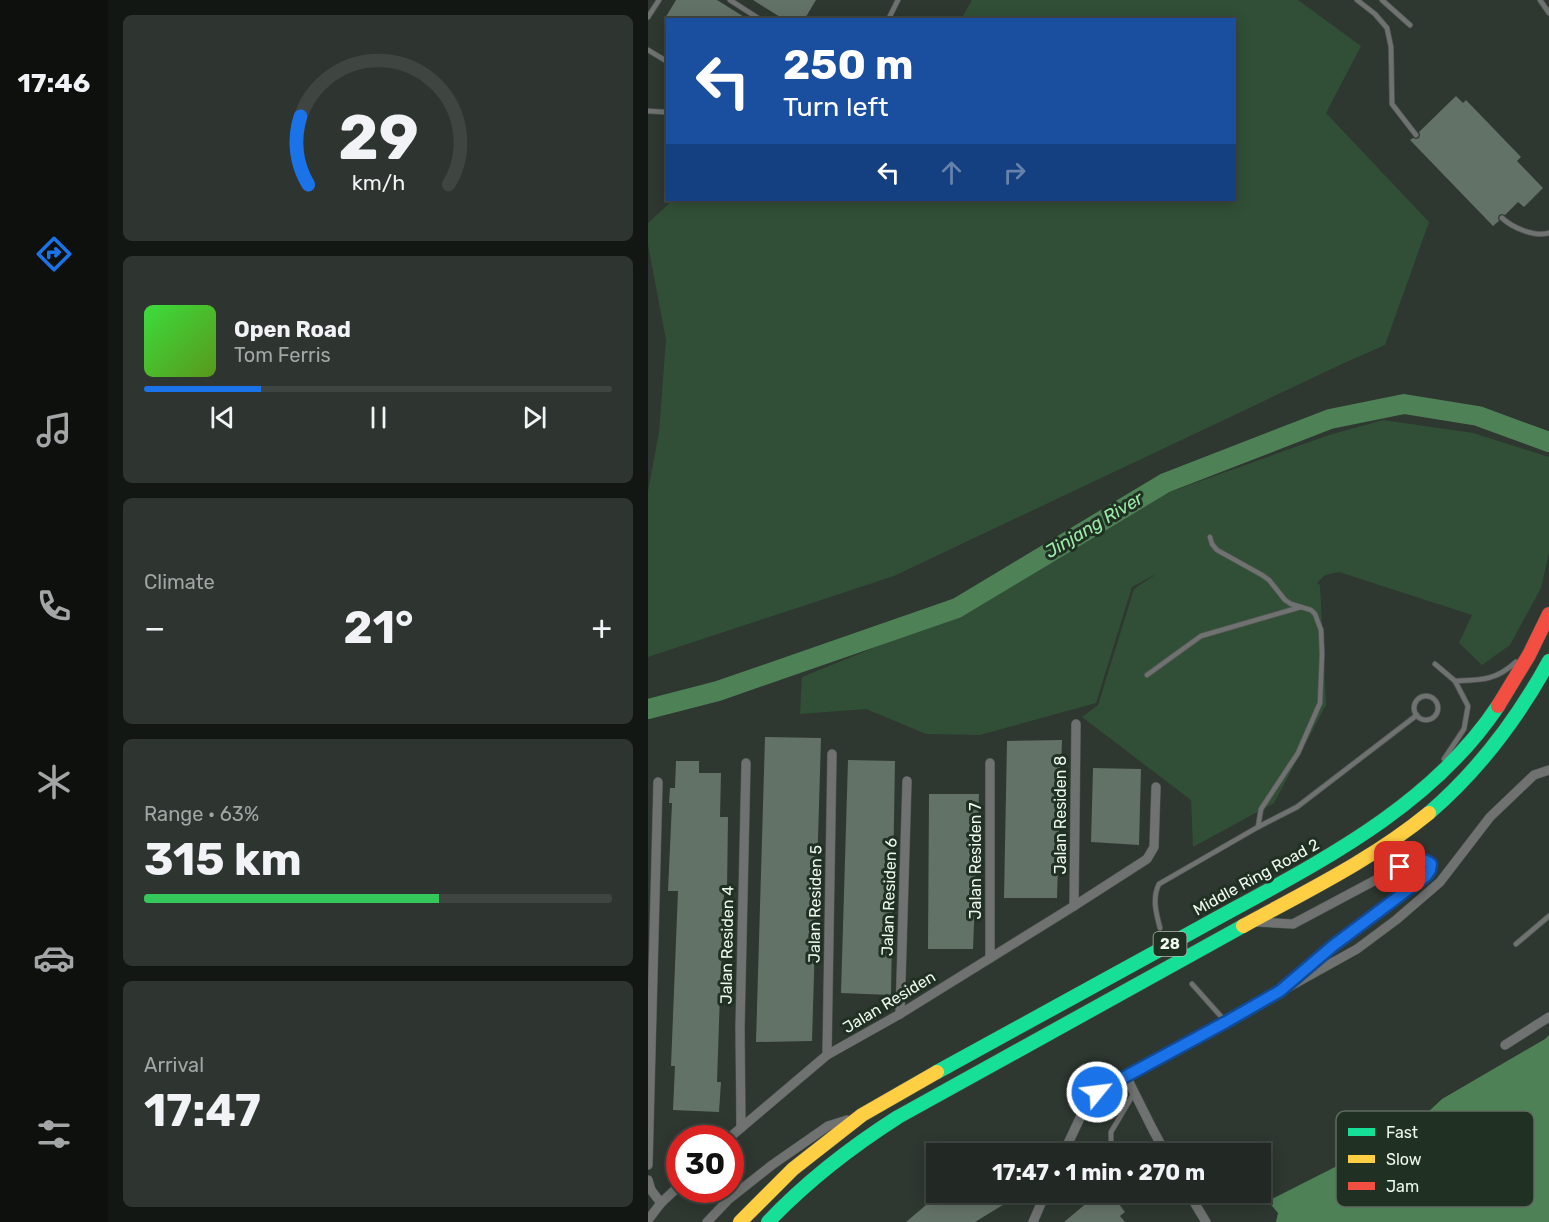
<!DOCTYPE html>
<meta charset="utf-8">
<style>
body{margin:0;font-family:Rubik,sans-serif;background:#2e3531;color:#f1f3f6;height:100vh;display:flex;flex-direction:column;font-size:22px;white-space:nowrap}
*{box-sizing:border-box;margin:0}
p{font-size:20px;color:#a2a6a6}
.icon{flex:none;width:33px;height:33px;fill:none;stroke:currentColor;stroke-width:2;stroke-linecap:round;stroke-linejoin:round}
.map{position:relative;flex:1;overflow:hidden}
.drawer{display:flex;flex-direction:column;gap:15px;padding:15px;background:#131714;width:540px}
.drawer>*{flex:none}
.hud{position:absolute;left:18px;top:18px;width:570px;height:183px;border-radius:0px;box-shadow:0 3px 15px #0003,0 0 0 2px #3f4541;background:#1a4fa0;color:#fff;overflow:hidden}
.speed{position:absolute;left:18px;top:1125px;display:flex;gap:12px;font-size:30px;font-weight:700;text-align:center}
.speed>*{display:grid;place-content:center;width:78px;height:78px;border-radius:50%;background:#222924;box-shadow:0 3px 15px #0003,0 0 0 2px #3f4541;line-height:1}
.speed .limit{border:9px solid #d22;background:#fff;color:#111}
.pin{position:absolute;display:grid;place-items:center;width:51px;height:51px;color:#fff;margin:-26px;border-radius:12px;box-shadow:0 3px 9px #0006}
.me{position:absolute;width:66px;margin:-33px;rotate:61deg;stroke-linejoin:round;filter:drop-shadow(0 0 4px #0008)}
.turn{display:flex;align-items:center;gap:21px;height:126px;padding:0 18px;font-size:27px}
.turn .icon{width:78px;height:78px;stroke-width:2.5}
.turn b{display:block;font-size:42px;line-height:51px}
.lanes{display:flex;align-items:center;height:57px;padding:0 18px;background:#0003;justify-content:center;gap:30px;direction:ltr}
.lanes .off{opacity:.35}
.big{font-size:45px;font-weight:700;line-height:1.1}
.drawer .tile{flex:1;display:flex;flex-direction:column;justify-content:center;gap:9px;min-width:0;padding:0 21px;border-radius:9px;background:#2e3531}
.drawer .dial{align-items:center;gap:0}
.dial svg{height:156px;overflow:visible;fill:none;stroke:#3f4541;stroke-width:7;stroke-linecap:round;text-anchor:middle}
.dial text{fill:#f1f3f6;stroke:none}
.song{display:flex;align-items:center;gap:18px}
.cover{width:72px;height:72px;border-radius:9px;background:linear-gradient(135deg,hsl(120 70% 55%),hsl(90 70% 35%))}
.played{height:6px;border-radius:3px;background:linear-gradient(90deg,#1a73e8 25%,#3f4541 25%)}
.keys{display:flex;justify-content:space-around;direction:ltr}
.heat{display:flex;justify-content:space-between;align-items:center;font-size:33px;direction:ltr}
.charge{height:9px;border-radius:4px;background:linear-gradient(90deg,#34c759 63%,#3f4541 0)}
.trip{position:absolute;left:278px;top:1143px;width:345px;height:60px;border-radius:0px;background:#222924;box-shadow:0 3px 15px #0003,0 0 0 2px #3f4541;font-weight:700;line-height:60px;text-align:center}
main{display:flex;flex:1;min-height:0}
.tabs{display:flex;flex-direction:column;width:108px;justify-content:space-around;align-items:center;background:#0e100e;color:#a2a6a6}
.tabs .icon{width:42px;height:42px}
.tabs .active{color:#1a73e8}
.tabs b{font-size:27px;color:#f1f3f6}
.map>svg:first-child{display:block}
.green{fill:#314f36}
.water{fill:#4f8157}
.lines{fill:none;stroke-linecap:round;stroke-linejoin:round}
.river{stroke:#4f8157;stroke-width:20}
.building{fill:#637266}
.lane-casing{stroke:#4e554f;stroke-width:6}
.street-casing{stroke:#4e554f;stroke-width:10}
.fast-casing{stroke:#4e554f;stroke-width:15}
.slow-casing{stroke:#4e554f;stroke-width:15}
.jam-casing{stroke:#4e554f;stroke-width:15}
.lane{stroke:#6f7270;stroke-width:4.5}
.street{stroke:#6f7270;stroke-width:9}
.fast{stroke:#16e098;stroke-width:14}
.slow{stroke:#ffcf43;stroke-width:14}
.jam{stroke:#f24e42;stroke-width:14}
.route-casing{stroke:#114b97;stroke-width:15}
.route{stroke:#1a73e8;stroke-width:10}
.labels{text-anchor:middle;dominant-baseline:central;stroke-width:6;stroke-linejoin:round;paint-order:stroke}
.shield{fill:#203023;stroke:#b0bcb2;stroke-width:1.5}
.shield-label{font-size:15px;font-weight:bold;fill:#eef8ef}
.street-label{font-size:16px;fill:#eef8ef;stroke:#203023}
.water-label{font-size:18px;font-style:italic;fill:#9ceba8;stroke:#203023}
.key{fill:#203023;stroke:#5e6c60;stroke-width:1.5}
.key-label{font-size:16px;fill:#eef8ef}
</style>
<main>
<nav class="tabs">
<b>17:46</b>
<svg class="icon active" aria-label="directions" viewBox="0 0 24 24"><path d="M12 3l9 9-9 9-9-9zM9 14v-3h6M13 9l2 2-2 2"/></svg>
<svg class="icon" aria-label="music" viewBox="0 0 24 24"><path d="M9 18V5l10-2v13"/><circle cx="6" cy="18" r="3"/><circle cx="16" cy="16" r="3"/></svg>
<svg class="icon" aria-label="phone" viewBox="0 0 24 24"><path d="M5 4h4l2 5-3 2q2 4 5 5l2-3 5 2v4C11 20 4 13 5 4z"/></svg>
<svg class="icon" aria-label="climate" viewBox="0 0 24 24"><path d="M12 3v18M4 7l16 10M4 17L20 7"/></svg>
<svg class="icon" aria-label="car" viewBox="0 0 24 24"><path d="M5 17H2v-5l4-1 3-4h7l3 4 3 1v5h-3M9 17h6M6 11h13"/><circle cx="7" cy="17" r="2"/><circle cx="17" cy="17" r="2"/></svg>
<svg class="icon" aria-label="filters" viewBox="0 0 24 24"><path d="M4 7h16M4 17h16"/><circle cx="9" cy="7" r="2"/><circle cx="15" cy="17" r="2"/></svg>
</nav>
<section class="drawer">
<div class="tile dial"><svg viewBox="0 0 100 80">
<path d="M14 69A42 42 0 1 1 86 69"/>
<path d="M14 69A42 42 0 0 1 10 34" stroke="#1a73e8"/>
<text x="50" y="56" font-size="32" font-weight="700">29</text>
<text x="50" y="72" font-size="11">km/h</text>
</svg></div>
<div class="tile">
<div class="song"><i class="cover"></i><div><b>Open Road</b><p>Tom Ferris</p></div></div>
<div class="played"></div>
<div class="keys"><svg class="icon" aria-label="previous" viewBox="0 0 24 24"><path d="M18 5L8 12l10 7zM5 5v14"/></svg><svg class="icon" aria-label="pause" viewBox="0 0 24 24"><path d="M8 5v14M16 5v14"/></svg><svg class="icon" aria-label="next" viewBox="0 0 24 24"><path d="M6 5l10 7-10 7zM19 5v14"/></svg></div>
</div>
<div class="tile"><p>Climate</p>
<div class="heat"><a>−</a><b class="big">21°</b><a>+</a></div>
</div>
<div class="tile"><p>Range · 63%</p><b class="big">315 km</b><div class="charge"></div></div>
<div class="tile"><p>Arrival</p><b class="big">17:47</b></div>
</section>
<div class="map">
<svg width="901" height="1222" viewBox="0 0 901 1222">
<rect width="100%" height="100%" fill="#2e3730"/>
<g class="green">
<path d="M324,0h326l63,46 -35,67 103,109 -44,123 -43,19 -448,212 -246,81v-166l11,-59 7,-92 -18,-95v-22l25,-23h561v-180l-273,-1z"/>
<path d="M735,420l90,13 76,24v96l-8,35 -31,57 -28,20 -23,-22 13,-28 -133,-43 -14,3 -8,8 3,2 6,120 -52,98 -81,44 -2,-47 -109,-83 16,-12 36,-116 24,-16 -26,14 -36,116 -116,32 -54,-1 -60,-25 -66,5 2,-37 145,-59 136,-78 53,-36 193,-69z"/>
</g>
<path class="water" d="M901,1035v187h-273l2,-9 -10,-12 142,-72 32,-30 103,-60z"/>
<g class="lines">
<path class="river" d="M0,709l70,-18 239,-83 208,-125 165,-64 74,-15 74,12 71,26"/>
</g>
<g class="building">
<path d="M28,0h41l32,20h-85z"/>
<path d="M105,0h63l-12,20h-19z"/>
<path d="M808,96l7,7 3,-3 55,57 -4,4 26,27 -19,19 -6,-5 -13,13 -3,-1 -3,1 -1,3 1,3 -6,5 -83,-86 3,-2 3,1 3,-1 1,-3 -1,-3z"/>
<path d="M117,737l56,1 -9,303 -56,1z"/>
<path d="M414,740l-5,158h-53l3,-157z"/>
<path d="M200,760l47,1 -4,234 -50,-2z"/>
<path d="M28,761h23v12h22l-1,44h8l-1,75h-3l-4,102 -3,88h4l-2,30 -46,-2 2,-44h-4l7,-175h-10l4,-88h-3l1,-15h5z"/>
<path d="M445,768l48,1 -2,76 -48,-3z"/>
<path d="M281,794h50l-6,155h-45z"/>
<path d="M299,1192h77l-49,30h-69l20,-17z"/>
<path d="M457,1192l5,6 3,-2 12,16 -5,4 5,6h-61l31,-26 3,2z"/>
</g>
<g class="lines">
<g class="lane-casing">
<g id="lane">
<path d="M82,0l31,20"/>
<path d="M709,0l18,14 12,14 4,19 1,57 24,31"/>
<path d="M734,0l28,25"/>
<path d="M892,0l9,13"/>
<path d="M0,17l11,-17"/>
<path d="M240,20l10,-20"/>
<path d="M0,50l20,12"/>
<path d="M0,111l16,1"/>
<path d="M854,218c11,10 32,19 47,15"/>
<path d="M562,537l2,7 5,6 45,25 7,5 16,20 6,4 20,6 4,4 6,16 1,24 -2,49 -22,50 -37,56 -3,18"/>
<path d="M787,664l20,17 13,25 -4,23 -20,30"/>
<path d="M499,675l54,-39 100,-29"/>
<path d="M807,681c26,-1 40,0 61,-19"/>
<circle cx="778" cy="708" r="12"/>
<path d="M512,928c-4,-15 -8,-30 -1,-44l99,-57 39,-20 120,-92"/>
<path d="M868,944l33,-28"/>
<path d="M544,984l34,38"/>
<path d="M458,1154l5,-12v-10l23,-39"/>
</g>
</g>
<g class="street-casing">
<g id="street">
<path d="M426,906l2,-182"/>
<path d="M610,922l35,2 107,-57 20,-8 6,1 5,4 -1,6 -4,6 -92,69 -39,33"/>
<path d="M342,958v-195"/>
<path d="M252,1014l7,-233"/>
<path d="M857,1045l44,-28"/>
<path d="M179,1055l5,-301"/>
<path d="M478,1076l27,54 13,24"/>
<path d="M93,1128l-1,-100 6,-265"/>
<path d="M81,1138l98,-83 73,-41 174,-108 73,-47 7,-12 2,-60"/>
<path d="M415,1154l25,-53 5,-5 264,-147 39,-29 44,-38 50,-65 44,-42 15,-5"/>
<path d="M0,1165l10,-383"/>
<path d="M0,1180l3,10 10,13"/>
<path d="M540,1192l18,30"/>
<path d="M0,1220l13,-17 19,-18"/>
<path d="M59,1222l22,-23 43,-34 56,-39 19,-6"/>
<path d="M385,1222l13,-30"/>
</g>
</g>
<g class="fast-casing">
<g id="fast">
<path d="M781,813c50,-43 89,-95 120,-152"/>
<path d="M289,1072c88,-49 178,-97 266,-146 108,-60 225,-115 295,-220"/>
<path d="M120,1222c39,-41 83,-75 130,-105l345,-191"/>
</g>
</g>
<g class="slow-casing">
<g id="slow">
<path d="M595,926c64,-35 130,-67 186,-113"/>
<path d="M92,1222l53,-53 69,-54 75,-43"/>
</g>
</g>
<g class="jam-casing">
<path id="jam" d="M850,706l31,-51 20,-41"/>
</g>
<use href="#lane" class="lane"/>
<use href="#street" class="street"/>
<use href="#fast" class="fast"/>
<use href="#slow" class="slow"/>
<use href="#jam" class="jam"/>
</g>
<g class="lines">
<g class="route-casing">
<path id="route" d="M449,1092l129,-70 54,-31 54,-46 92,-69 4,-6 1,-6c-10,-9 -20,-2 -31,3"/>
</g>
<use href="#route" class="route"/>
</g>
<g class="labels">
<rect class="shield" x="505.5" y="932" width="33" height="24" rx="4.5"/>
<g class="shield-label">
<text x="522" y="944">28</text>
</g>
<g class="street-label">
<text transform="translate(412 815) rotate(-90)">Jalan Residen 8</text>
<text transform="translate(327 861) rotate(-90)">Jalan Residen 7</text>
<text transform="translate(608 877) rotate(-29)">Middle Ring Road 2</text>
<text transform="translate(241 897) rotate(-88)">Jalan Residen 6</text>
<text transform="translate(167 904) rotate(-89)">Jalan Residen 5</text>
<text transform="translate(79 945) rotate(-89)">Jalan Residen 4</text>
<text transform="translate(241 1002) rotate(-31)">Jalan Residen</text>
</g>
<g class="water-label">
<text transform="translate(446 525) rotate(-31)">Jinjang River</text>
</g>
</g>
<rect x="688" y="1111" width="198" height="96" rx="9" class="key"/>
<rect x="700" y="1128" width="27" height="8" fill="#16e098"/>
<rect x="700" y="1155" width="27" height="8" fill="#ffcf43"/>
<rect x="700" y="1182" width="27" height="8" fill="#f24e42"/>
<g class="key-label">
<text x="738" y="1138">Fast</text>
<text x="738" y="1165">Slow</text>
<text x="738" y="1192">Jam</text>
</g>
</svg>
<div class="speed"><div class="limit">30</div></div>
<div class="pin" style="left:752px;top:867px;background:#d93025"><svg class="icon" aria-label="arrive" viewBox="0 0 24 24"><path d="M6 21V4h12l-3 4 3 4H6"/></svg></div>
<svg class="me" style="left:449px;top:1092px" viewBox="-20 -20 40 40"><circle r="17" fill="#1a73e8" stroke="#fff" stroke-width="3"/><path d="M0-11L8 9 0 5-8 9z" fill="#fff"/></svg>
<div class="trip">17:47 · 1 min · 270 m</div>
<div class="hud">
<div class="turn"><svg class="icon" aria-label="left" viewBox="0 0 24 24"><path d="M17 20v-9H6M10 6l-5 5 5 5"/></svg><div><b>250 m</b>Turn left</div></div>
<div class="lanes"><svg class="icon" aria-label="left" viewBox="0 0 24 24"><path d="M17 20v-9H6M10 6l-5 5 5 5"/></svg><svg class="icon off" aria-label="ahead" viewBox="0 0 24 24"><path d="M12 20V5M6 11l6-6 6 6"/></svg><svg class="icon off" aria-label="right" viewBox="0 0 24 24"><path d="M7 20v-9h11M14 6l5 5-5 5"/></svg></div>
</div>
</div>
</main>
